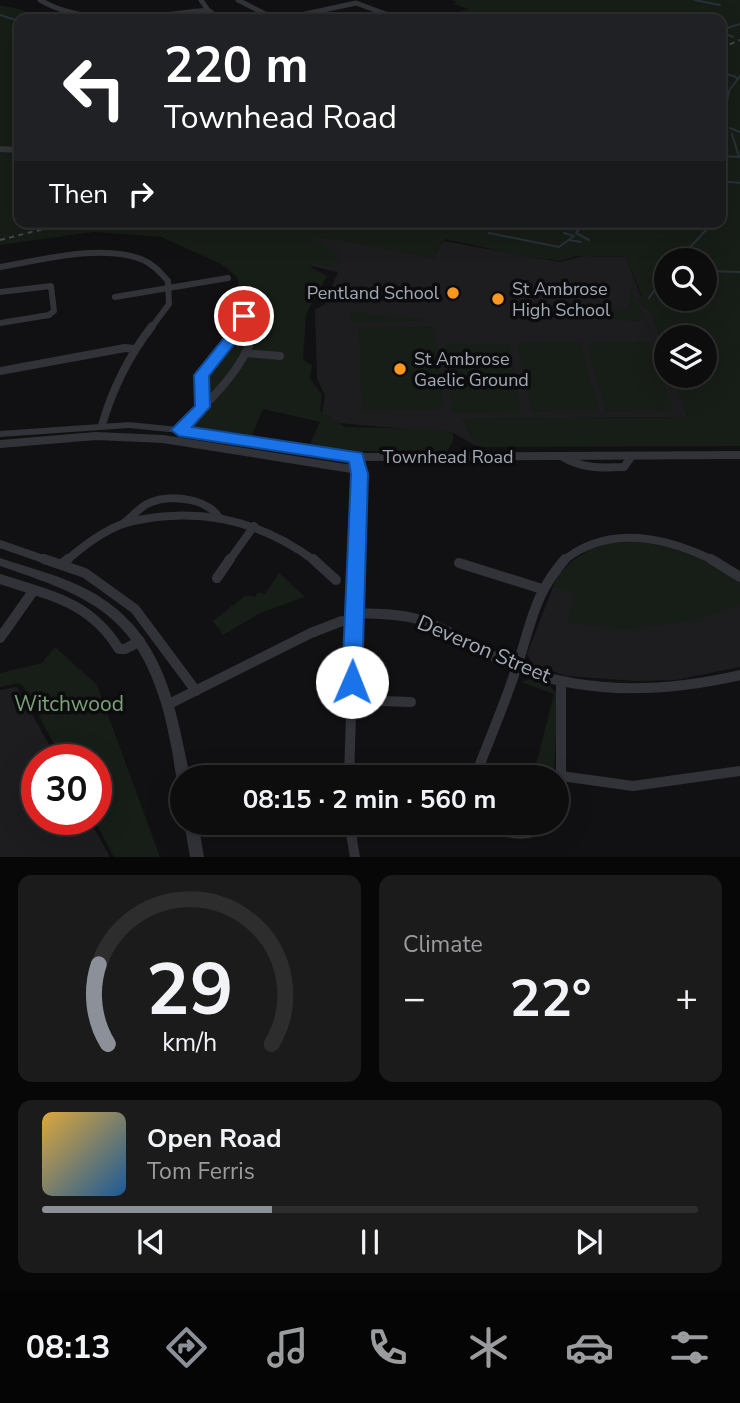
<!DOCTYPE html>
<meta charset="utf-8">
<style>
body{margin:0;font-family:"Nunito Sans",sans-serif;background:#1b1b1c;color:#f1f3f6;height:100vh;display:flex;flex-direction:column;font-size:26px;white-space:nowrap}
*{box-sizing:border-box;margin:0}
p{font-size:23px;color:#9a9c9e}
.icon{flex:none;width:38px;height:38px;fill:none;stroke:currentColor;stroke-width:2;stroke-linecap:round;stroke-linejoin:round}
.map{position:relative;height:857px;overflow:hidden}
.details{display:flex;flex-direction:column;gap:18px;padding:18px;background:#070708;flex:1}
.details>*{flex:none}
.guide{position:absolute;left:14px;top:14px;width:712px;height:214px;border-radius:14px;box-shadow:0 7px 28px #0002,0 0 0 2px #2d2d2e;background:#202124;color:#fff;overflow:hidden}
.controls{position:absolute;left:654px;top:248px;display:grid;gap:14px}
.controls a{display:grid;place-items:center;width:63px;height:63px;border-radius:50%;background:#0d0d0e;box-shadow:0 7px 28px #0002,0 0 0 2px #2d2d2e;font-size:35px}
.speed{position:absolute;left:21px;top:744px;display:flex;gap:14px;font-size:35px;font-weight:700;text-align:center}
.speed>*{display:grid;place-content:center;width:91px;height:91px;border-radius:50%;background:#0d0d0e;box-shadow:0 7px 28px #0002,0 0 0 2px #2d2d2e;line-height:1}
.speed .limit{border:10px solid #d22;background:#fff;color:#111}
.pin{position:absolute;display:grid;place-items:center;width:60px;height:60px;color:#fff;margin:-30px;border:4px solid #fff;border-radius:50%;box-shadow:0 2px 7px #0007}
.me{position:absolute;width:77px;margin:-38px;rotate:1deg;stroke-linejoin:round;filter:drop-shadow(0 0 5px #0008)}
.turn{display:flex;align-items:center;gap:24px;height:147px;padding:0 35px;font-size:32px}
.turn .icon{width:91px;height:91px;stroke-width:2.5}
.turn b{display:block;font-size:49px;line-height:60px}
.then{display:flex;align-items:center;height:66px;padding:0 35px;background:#0003;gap:14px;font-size:26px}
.big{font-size:52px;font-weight:700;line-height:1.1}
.details .widget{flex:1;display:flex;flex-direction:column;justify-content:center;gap:10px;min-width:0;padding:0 24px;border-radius:14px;background:#1b1b1c}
.details .dial{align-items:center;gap:0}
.dial svg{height:182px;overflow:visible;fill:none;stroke:#2d2d2e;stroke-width:7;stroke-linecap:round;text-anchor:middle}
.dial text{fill:#f1f3f6;stroke:none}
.song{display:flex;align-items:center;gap:21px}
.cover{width:84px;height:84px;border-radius:10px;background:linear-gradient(135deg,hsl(40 70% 55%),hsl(210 70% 35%))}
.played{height:7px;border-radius:4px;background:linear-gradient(90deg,#8c9099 35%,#2d2d2e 35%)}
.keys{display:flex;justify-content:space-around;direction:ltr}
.heat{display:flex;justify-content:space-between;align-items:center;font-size:38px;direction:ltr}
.details .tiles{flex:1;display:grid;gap:18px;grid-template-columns:1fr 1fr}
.widget:last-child{grid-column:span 2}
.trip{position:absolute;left:170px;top:765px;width:399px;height:70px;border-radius:35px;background:#0d0d0e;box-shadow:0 7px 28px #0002,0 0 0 2px #2d2d2e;font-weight:700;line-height:70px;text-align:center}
.tabs{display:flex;height:112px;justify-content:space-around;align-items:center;background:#050506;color:#9a9c9e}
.tabs .icon{width:49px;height:49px}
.tabs .active{color:#8c9099}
.tabs b{font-size:32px;color:#f1f3f6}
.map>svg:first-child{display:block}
.built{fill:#1d1d20}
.green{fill:#171d17;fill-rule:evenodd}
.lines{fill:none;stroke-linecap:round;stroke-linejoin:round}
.stream{stroke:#273237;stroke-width:2}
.minor-far3{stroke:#323338;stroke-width:5}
.minor-far2{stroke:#323338;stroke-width:6}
.minor-far1{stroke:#323338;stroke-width:8}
.minor{stroke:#323338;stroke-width:10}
.tertiary{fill:#323338;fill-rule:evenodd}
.rail{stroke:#45484d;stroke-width:2;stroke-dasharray:5 4.5;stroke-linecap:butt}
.route{fill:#1a73e8;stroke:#114b97;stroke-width:2}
.poi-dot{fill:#fc9720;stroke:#0c0c0e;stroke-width:2.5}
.labels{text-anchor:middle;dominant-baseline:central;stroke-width:7;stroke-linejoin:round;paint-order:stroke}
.poi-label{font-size:18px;fill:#a1a9b4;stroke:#0c0c0e;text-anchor:start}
.street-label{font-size:18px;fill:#a1a9b4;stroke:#0c0c0e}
.near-street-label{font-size:21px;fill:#a1a9b4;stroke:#0c0c0e}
.near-park-label{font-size:21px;fill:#7aa177;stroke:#0c0c0e}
</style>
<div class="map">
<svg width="740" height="857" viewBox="0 0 740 857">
<rect width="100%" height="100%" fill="#111113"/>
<g class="built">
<path d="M314,234l119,24 11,-17 116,21 23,-6 43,1 17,45 9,11 15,46v17h6l15,41 -226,2 16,28 -25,-14 -115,-10 -16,-9 3,-18 -8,-18 -2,-68 10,-6 13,-32 -27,-6z"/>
<path d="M630,540l74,17 36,24v86l-64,13 -41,1 -68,-5 -34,-11 -6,-11 31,-80 32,-25 22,-7z"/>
<path d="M17,687l40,72 -20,1v59h52l21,38h-110v-167z"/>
</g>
<g class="green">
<path d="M451,0h289v446l-262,1 -16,-28 226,-2 -15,-41h32v-38h-38v21l-15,-46 -15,-12 5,-4 -16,-40 -48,-1 -18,5 -37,-5 -78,-17 -12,19 -119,-22v7l8,-2 17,14 1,8 -6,4 -22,-4 -1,4 16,9 -21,38 -3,46 9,5 -2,14 12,15 -2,17 26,16 89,2 18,4v9l-6,9h-90l-47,-7 10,-22 -57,-13 -11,26 -62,-9 13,-23 1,-26 43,-62 -10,-38 -14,-12 -62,-28 -67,-5 -94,13v-239c16,-1 34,10 50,13h-31v203h702v-203h-222l-6,-3 -20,3 -18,-6 14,-4 -16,-5 4,-2zM667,261h38v38h-38z"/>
<path d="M631,291l4,6 -2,4 8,8 3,12 -43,-1c6,-10 17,-11 28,-13z"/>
<path d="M350,312l75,7v2l-75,1z"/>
<path d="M434,327l10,82 -82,2 -3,-83z"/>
<path d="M580,342l19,69 -68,1 -14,-69z"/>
<path d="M650,342l24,69 -68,1 -19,-69z"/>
<path d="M445,343h63l13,69 -68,1z"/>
<path d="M630,541c40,4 78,16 110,42v23l-45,14 -70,10 -57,-8 6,-29 -21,-8c15,-29 45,-42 77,-44z"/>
<path d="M279,573l26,24 -45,16 -37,22 -10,-14 33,-26 9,2 3,-5 7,2z"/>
<path d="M55,647l42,38 63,172h-46l-20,-38h2v-59l-34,-1 -39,-73 -5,-3 -18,4v-14l42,-10z"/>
<path d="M534,678l12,3 12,15 -4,81h-21l21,-83 -33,-12z"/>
</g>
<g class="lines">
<g class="stream">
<path d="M695,0l25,5"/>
<path d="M0,15l19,6"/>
<path d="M721,30l19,-6"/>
<path d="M721,32l12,5"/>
<path d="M721,72l15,5 1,3"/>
<path d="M723,121l6,-30 11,-15"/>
<path d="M730,128l10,4"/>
<path d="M721,156l18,1 -7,-23"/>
<path d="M721,181l19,2"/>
<path d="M622,222l6,3"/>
<path d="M581,227l-5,6 13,7"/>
<path d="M582,227l5,-5"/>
<path d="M489,233l70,14 15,-11 -10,-3"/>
<path d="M569,240l12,2"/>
<path d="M677,261l31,-33"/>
<path d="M705,271l35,1"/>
<path d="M649,298l18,-26"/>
</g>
<g class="minor-far3">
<path d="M40,0c47,28 116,15 168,10"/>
<path d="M201,0l7,10 12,9"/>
<path d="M238,0l37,19"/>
<path d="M282,19l74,-16 43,16"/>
</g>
<g class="minor-far2">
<path d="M0,149l19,1"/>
<path d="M0,267c41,-7 104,-24 143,-7 10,4 18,13 25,21l1,23 -18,24"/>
<path d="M0,292l51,-6 3,25 -5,4 -49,8"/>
<path d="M115,297l113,-19"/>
<path d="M244,323l13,-3 -2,8"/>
<path d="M240,328l4,-5 -1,-21"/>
</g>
<g class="minor-far1">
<path d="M245,353l35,3"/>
<path d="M0,371l125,-23 9,1"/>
<path d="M203,407c23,-23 45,-49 53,-81"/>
<path d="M102,425c11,-38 26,-68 50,-99"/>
<path d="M179,430l24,-23 -1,-32 40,-49"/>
<path d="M0,444l96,-8 67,3 195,31"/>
<path d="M563,457c20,12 38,11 61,10l7,-10"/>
<path d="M125,522c7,-5 14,-14 22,-18 20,-10 57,-7 71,12"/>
<path d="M0,544l49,17"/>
<path d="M66,561c16,-14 34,-28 54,-36 12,-5 25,-6 37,-8 59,-7 111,9 158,44"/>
<path d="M229,561l25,-35"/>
<path d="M356,561l3,-87 -2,-17"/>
<path d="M563,561c45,-37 103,-24 152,0"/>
</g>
<g class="minor">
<path d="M44,559l41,14 50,36 61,82"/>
<path d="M313,559l23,21"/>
<path d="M711,559l29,18"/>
<path d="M459,563l83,26"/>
<path d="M62,564l6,-5"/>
<path d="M217,578l13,-19"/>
<path d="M0,579c51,17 89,22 119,70h6l15,-8"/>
<path d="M353,613c21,1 43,0 64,6 36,11 66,35 101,49 72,28 148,24 222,7"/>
<path d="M0,638l34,-48"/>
<path d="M352,700l59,2"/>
<path d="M169,704l142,-71 31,-12"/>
<path d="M561,776l72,10 107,-15"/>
<path d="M349,777l7,-218"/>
<path d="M475,777c14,-37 30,-73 42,-111 15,-44 16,-70 48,-107"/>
<path d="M556,804l5,-28v-94"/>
<path d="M349,822l6,35"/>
<path d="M483,822c22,12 46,19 66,0"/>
</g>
<g class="tertiary">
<path d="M129,422l50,5 178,26 383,-2v8l-383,2 -178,-28 -50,-5 -129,9v-6z"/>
<path d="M0,558c30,10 63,18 90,33 73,40 85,111 100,186h-8v6l-4,-2c-4,-10 -4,-21 -6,-31 -4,-18 -7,-36 -13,-53 -27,-87 -80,-104 -159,-131z"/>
<path d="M184,822h14l6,35h-14z"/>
</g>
<g class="rail">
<path d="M721,48l19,-8"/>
<path d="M0,240l71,-18"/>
</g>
</g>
<path class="route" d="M244,311l7,5v7l-42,53 1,31 -18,20 170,26 6,21 -6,208 -3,6 -7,3 -7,-3 -3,-6 9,-208 -2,-12 -170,-26 -8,-6 24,-24 -1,-31 43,-53 3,-10z"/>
<g class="poi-dot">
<circle cx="453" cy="293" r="7"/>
<circle cx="498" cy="299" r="7"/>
<circle cx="400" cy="369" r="7"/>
</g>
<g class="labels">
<g class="poi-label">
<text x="512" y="289">St Ambrose<tspan x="512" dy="21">High School</tspan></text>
<text x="439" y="293" text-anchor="end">Pentland School</text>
<text x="414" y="359">St Ambrose<tspan x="414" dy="21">Gaelic Ground</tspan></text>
</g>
<g class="street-label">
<text x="448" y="457">Townhead Road</text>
</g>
<g class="near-street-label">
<text transform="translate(484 649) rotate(23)">Deveron Street</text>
</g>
<g class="near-park-label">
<text x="69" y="704">Witchwood</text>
</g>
</g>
</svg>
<div class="controls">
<a><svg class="icon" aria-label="search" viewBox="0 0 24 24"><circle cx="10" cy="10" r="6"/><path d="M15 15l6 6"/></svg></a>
<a><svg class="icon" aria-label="layers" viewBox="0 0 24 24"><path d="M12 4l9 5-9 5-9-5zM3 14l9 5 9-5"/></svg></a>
</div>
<div class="speed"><div class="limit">30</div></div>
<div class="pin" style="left:244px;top:316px;background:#d93025"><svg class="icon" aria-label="arrive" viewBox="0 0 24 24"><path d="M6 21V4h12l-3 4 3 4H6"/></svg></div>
<svg class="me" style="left:352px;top:682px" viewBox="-20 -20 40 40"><circle r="19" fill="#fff"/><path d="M0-13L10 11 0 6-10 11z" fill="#1a73e8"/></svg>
<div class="trip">08:15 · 2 min · 560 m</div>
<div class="guide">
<div class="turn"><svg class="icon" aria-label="left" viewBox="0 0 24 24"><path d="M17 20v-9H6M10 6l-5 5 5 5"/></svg><div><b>220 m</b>Townhead Road</div></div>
<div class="then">Then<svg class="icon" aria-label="right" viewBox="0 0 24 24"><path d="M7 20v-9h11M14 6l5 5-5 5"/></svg></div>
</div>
</div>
<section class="details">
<div class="tiles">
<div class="widget dial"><svg viewBox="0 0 100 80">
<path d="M14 69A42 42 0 1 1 86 69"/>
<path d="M14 69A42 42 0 0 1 10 34" stroke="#8c9099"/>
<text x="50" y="56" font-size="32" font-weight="700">29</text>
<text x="50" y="72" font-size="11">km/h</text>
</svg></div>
<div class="widget"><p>Climate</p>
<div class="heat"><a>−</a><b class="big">22°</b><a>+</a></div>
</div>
<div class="widget">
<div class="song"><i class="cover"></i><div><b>Open Road</b><p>Tom Ferris</p></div></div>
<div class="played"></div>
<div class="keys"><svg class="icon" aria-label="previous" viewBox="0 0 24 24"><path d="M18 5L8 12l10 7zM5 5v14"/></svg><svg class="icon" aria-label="pause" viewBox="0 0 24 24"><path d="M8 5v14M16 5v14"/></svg><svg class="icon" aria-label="next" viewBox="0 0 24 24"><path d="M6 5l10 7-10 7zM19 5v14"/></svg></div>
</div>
</div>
</section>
<nav class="tabs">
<b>08:13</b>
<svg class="icon active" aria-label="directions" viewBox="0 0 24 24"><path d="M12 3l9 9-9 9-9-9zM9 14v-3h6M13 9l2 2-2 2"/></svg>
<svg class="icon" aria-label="music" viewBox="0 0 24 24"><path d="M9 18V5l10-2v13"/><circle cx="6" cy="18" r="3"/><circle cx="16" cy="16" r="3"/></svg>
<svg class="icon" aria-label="phone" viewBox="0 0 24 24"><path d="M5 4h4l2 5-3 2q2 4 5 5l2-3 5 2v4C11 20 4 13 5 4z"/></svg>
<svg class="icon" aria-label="climate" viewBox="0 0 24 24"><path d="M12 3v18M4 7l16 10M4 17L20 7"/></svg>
<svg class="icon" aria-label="car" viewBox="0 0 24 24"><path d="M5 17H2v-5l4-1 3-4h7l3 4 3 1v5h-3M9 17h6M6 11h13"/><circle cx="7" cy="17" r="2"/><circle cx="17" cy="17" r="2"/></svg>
<svg class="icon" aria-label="filters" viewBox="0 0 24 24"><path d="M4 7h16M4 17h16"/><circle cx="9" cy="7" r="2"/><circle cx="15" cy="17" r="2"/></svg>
</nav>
